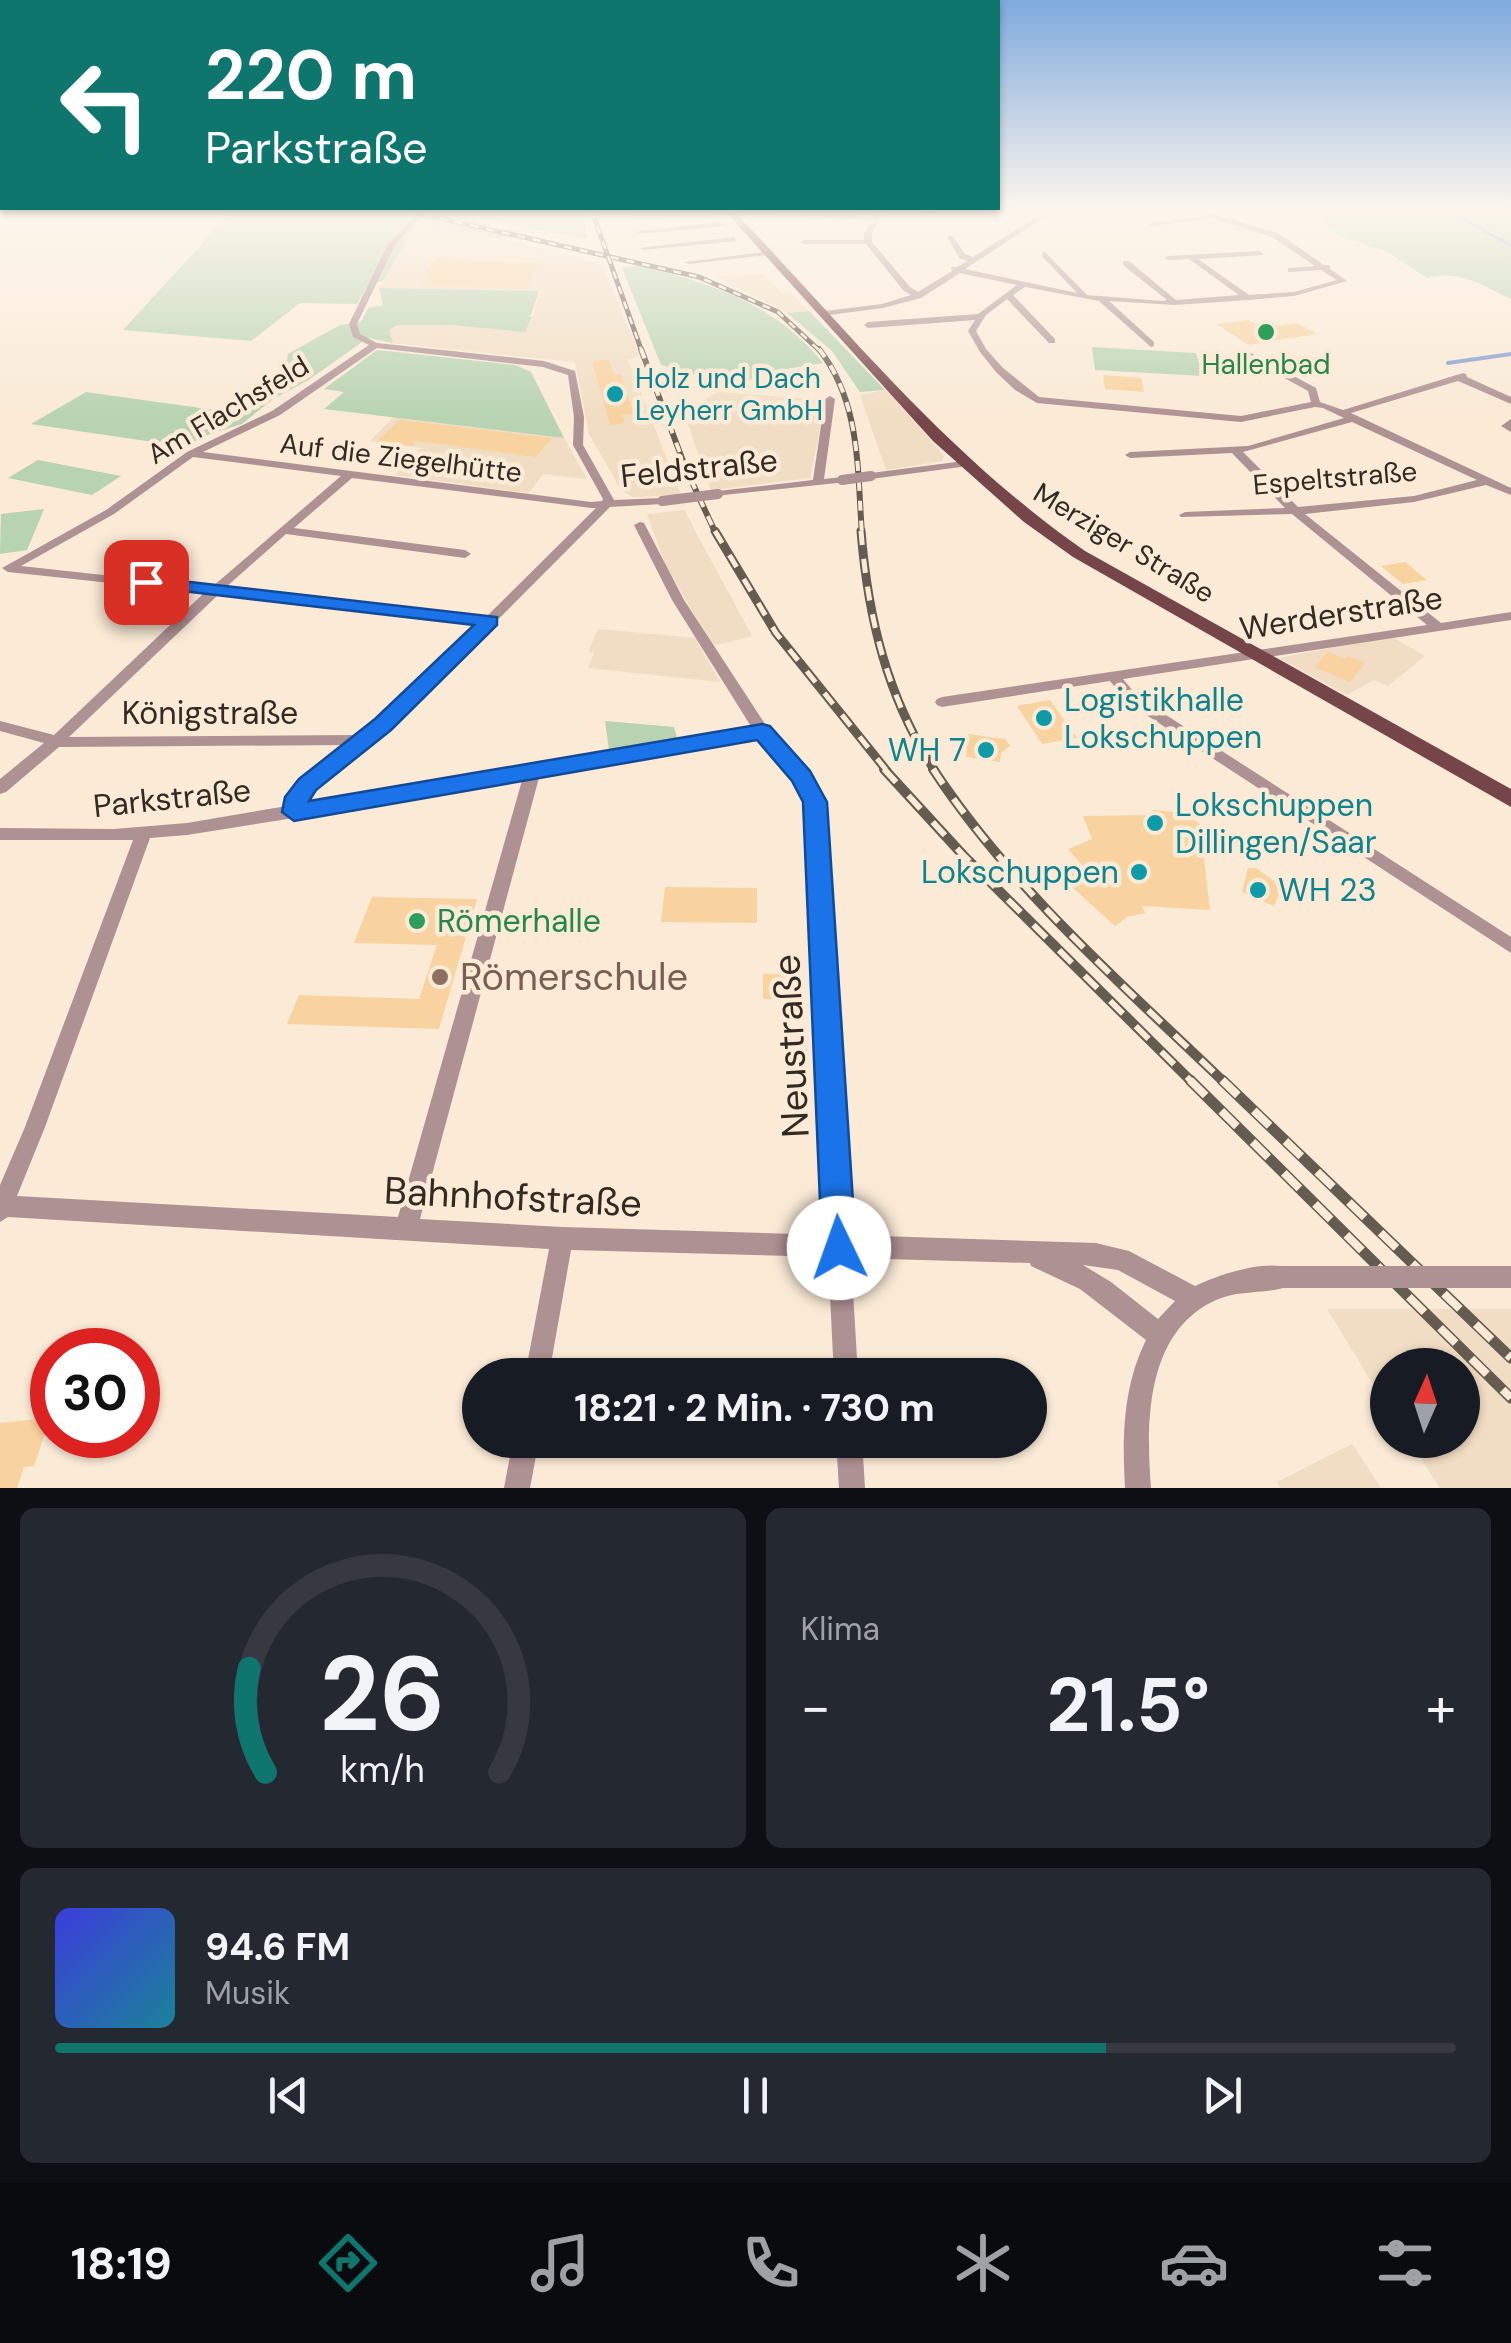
<!DOCTYPE html>
<html lang="de">
<meta charset="utf-8">
<style>
body{margin:0;font-family:"DM Sans",sans-serif;background:#242831;color:#f1f3f6;height:100vh;display:flex;flex-direction:column;font-size:38px;white-space:nowrap}
*{box-sizing:border-box;margin:0}
p{font-size:32px;color:#9ea1a6}
.icon{flex:none;width:55px;height:55px;fill:none;stroke:currentColor;stroke-width:2;stroke-linecap:round;stroke-linejoin:round}
.map{position:relative;height:1488px;overflow:hidden}
.panel{display:flex;flex-direction:column;gap:20px;padding:20px;background:#0d0f14;flex:1}
.panel>*{flex:none}
.banner{position:absolute;left:0px;top:0px;width:1000px;height:210px;box-shadow:0 2px 8px #0004;background:#0f766e;color:#fff;overflow:hidden}
.needle{width:65px;rotate:3deg}
.controls{position:absolute;left:1370px;top:1348px;display:grid;gap:20px}
.controls a{display:grid;place-items:center;width:110px;height:110px;border-radius:50%;background:#171b24;box-shadow:0 2px 8px #0004;font-size:50px}
.speed{position:absolute;left:30px;top:1328px;display:flex;gap:20px;font-size:50px;font-weight:700;text-align:center}
.speed>*{display:grid;place-content:center;width:130px;height:130px;border-radius:50%;background:#171b24;box-shadow:0 2px 8px #0004;line-height:1}
.speed .limit{border:15px solid #d22;background:#fff;color:#111}
.pin{position:absolute;display:grid;place-items:center;width:85px;height:85px;color:#fff;margin:-42px;border-radius:20px;box-shadow:0 5px 15px #0006}
.me{position:absolute;width:110px;margin:-55px;rotate:357deg;stroke-linejoin:round;filter:drop-shadow(0 0 8px #0008)}
.turn{display:flex;align-items:center;gap:35px;height:210px;padding:0 40px;font-size:45px}
.turn .icon{width:130px;height:130px;stroke-width:2.5}
.turn b{display:block;font-size:70px;line-height:85px}
.big{font-size:75px;font-weight:700;line-height:1.1}
.panel .card{flex:1;display:flex;flex-direction:column;justify-content:center;gap:15px;min-width:0;padding:0 35px;border-radius:15px;background:#242831}
.panel .dial{align-items:center;gap:0}
.dial svg{height:260px;overflow:visible;fill:none;stroke:#363941;stroke-width:7;stroke-linecap:round;text-anchor:middle}
.dial text{fill:#f1f3f6;stroke:none}
.song{display:flex;align-items:center;gap:30px}
.cover{width:120px;height:120px;border-radius:15px;background:linear-gradient(135deg,hsl(240 70% 55%),hsl(190 70% 35%))}
.played{height:10px;border-radius:5px;background:linear-gradient(90deg,#0f766e 75%,#363941 75%)}
.keys{display:flex;justify-content:space-around;direction:ltr}
.heat{display:flex;justify-content:space-between;align-items:center;font-size:55px;direction:ltr}
.panel .tiles{flex:1;display:grid;gap:20px;grid-template-columns:1fr 1fr}
.card:last-child{grid-column:span 2}
.trip{position:absolute;left:462px;top:1358px;width:585px;height:100px;border-radius:50px;background:#171b24;box-shadow:0 2px 8px #0004;font-weight:700;line-height:100px;text-align:center}
.tabs{display:flex;height:160px;justify-content:space-around;align-items:center;background:#090b0e;color:#9ea1a6}
.tabs .icon{width:70px;height:70px}
.tabs .active{color:#0f766e}
.tabs b{font-size:45px;color:#f1f3f6}
.map>svg:first-child{display:block}
.built{fill:#f1ddc3}
.green{fill:#b7d3b1}
.lines{fill:none;stroke-linecap:round;stroke-linejoin:round}
.stream-far1{stroke:#829bcc;stroke-width:2.5}
.stream{stroke:#829bcc;stroke-width:4}
.building{fill:#f8d29f}
.minor-tunnel{stroke:#d2c4b2;stroke-width:8;stroke-dasharray:8 4;stroke-linecap:butt}
.minor{fill:#ae9193;fill-rule:evenodd}
.major{fill:#76454a;fill-rule:evenodd}
.rail-far4-casing{stroke:#645c51;stroke-width:5}
.rail-far3-casing{stroke:#645c51;stroke-width:6}
.rail-far2-casing{stroke:#645c51;stroke-width:9}
.rail-far1-casing{stroke:#645c51;stroke-width:10}
.rail-casing{stroke:#645c51;stroke-width:11}
.rail-far4{stroke:#faead6;stroke-width:2.5;stroke-dasharray:8;stroke-linecap:butt}
.rail-far3{stroke:#faead6;stroke-width:4;stroke-dasharray:10;stroke-linecap:butt}
.rail-far2{stroke:#faead6;stroke-width:5;stroke-dasharray:14;stroke-linecap:butt}
.rail-far1{stroke:#faead6;stroke-width:6;stroke-dasharray:18;stroke-linecap:butt}
.rail{stroke:#faead6;stroke-width:8;stroke-dasharray:22;stroke-linecap:butt}
.minor-bridge-far1{stroke:#ae9193;stroke-width:10}
.minor-bridge{stroke:#ae9193;stroke-width:22}
.route{fill:#1a73e8;stroke:#114b97;stroke-width:2.5}
.leisure-dot{fill:#2e9e5b;stroke:#faead6;stroke-width:4}
.culture-dot{fill:#0f9aa8;stroke:#faead6;stroke-width:4}
.education-dot{fill:#8d6e63;stroke:#faead6;stroke-width:4}
.labels{text-anchor:middle;dominant-baseline:central;stroke-width:9;stroke-linejoin:round;paint-order:stroke}
.far-leisure-label{font-size:28px;fill:#27864d;stroke:#faead6}
.far-culture-label{font-size:28px;fill:#0d838f;stroke:#faead6;text-anchor:start}
.far-street-label{font-size:28px;fill:#312b24;stroke:#faead6}
.street-label{font-size:32px;fill:#312b24;stroke:#faead6}
.culture-label{font-size:32px;fill:#0d838f;stroke:#faead6;text-anchor:start}
.leisure-label{font-size:32px;fill:#27864d;stroke:#faead6;text-anchor:start}
.near-education-label{font-size:38px;fill:#785e54;stroke:#faead6;text-anchor:start}
.near-street-label{font-size:38px;fill:#312b24;stroke:#faead6}
</style>
<div class="map">
<svg width="1511" height="1488" viewBox="0 0 1511 1488">
<rect width="100%" height="100%" fill="#faead6"/>
<g class="built">
<path d="M417,222l82,16 103,27 38,90 -12,5 53,135 -49,2 -11,-7 -32,-56 -14,-72 -182,-19 -4,-13 8,-5 132,1 11,-32v-3l-161,-3z"/>
<path d="M764,274l17,19h10l18,18 -22,2 -73,-37z"/>
<path d="M887,390l57,66 -2,5 -56,9 -26,-75z"/>
<path d="M717,392l109,8 -16,78 -99,12 -27,-77z"/>
<path d="M394,417l170,21 23,41 -44,-5 -14,19 -134,-18 26,-27 -51,-7z"/>
<path d="M685,510l9,19 58,107 -39,10 -47,-80 -19,-52z"/>
<path d="M598,629l97,9 25,44 -132,-14 6,-15 -6,-1z"/>
<path d="M1390,636l35,20 -37,30 -14,-6 -27,15 -68,-37z"/>
<path d="M1327,1309h184v179h-71l-31,-48h53v-75h-74l-1,42z"/>
<path d="M1352,1444l29,44h-101l-3,-6z"/>
</g>
<g class="green">
<path d="M201,211h381l6,28 -113,-20 30,16 -6,3 -82,-16 -34,59 -14,2 -12,21 -57,-1 -49,38 -128,-11 107,-117z"/>
<path d="M1310,211h201v88c-29,-14 -52,-30 -84,-21l-41,-27 -47,-15z"/>
<path d="M637,266c71,15 139,38 186,97l-56,9 -32,15 -74,-22 -39,-97z"/>
<path d="M379,288l160,3 -8,24 -4,1 5,1 -7,15 -74,-7h-54l-8,5 4,13 -25,-5 -61,43 -34,18 -31,25 -41,13 -14,10 -156,-23 55,-32 143,20 56,-41 3,-17 52,-29 21,-3 7,-14 15,-3z"/>
<path d="M809,311l76,79 -25,2 -28,-41 -45,-38z"/>
<path d="M1092,347l104,6 7,23 -108,-6z"/>
<path d="M377,350l138,15 16,7 33,66 -240,-29 20,-17 -20,-3z"/>
<path d="M38,460l83,16 -29,19 -84,-17z"/>
<path d="M44,509l-17,41 -27,4 1,-40z"/>
<path d="M605,721l69,6 3,11 -68,12z"/>
</g>
<g class="lines">
<path class="stream-far1" d="M1450,211l61,35"/>
<path class="stream" d="M1448,363l63,-9"/>
</g>
<g class="building">
<path d="M436,258l33,3 71,2 -15,26 -104,-4 8,-11h-6z"/>
<path d="M1248,320l16,8 33,-5 20,11 -68,11 -33,-21z"/>
<path d="M609,359l5,16 7,-1 13,40 -12,1 3,8 -15,2 -18,-64z"/>
<path d="M1103,375l38,3 3,14 -39,-3z"/>
<path d="M400,420l152,18 -16,19 -120,-16 -5,5 -35,-4z"/>
<path d="M1405,562l22,18 -24,4 -22,-18z"/>
<path d="M1328,652l17,7 3,-3 17,7 -15,19 -35,-15z"/>
<path d="M1050,700l21,30 6,8 -35,6 -25,-38z"/>
<path d="M968,734l37,5 5,7 -9,7 -1,9 -34,-5z"/>
<path d="M1153,810l31,3 16,11 10,86 -68,-4 3,7 -18,4 -12,9 -54,-49 22,-11 -15,-17 24,-10 -9,-23 71,-1z"/>
<path d="M1248,868h8l26,19 -8,19 -32,-14z"/>
<path d="M665,887l92,1v35l-96,-1z"/>
<path d="M372,897l105,2 -38,130 -152,-5 12,-29 120,4 18,-54 -83,-2z"/>
<path d="M763,974h39l1,25h-40z"/>
<path d="M50,1418l-16,48 -10,1 -7,21h-17v-65z"/>
</g>
<g class="lines">
<path class="minor-tunnel" d="M417,217l9,-6"/>
<g class="minor">
<path d="M877,211h7l-12,22v9l38,45 8,5 34,-21 -1,-4h6l11,-6 -9,-3 -12,-22h6l12,18 8,3 65,-41 -38,-5h54l-89,58 112,24 -36,-38 3,-4 43,44 75,6 5,-1 -44,-35v-4h6l47,39 63,-5 -50,-36 -21,1 -4,-2 4,-2 92,-5 3,4 -65,4 51,36 45,-3 43,-12 -16,-10 -33,2v-4h3l24,-2 -43,-29 -62,-19 -58,8 -4,-2 57,-8 -13,-5h11l75,22 46,32h6v4l17,12 -53,15 -46,4 -73,5 -66,-4 45,41v4l-3,1 -52,-46 -74,-14 -12,8 42,44v4h-6l-42,-44 -21,16 -10,16 10,18 17,19 36,29 202,19 70,-14 -3,-11 -60,-33v-4l3,-1 65,35 4,14 23,8 120,-37 3,1 1,3 44,20v7l-53,-23 -107,32 160,75v7l-25,-10 -72,17 -109,12 136,109 70,-11v8l-388,59 15,18 373,240v16l-383,-250 -18,-22 -168,26 -5,-2 -2,-3 2,-3 5,-2 485,-72 -135,-111 -111,3 -2,-2 6,-3 100,-4 -53,-55 -102,5 -5,-3 5,-3 118,-6 96,-28 -21,-10 -8,-1 -74,15 -204,-19 -22,-13 -19,-18 -16,-20 -12,-21 7,-11 -107,8 -4,-3 4,-3 110,-8 39,-29 -57,-12 -39,25 -38,10 -61,8v-4l3,-1 57,-7 29,-9 -7,-4 -38,-47h-62l-4,-2 4,-2h60v-7l8,-12 -98,-7 3,-2 97,5zM1352,422l125,58 -63,16 -116,11 -55,-55z"/>
<path d="M912,211h25l2,2 -3,2z"/>
<path d="M712,212l-2,3 -73,2 -3,-2 3,-2z"/>
<path d="M415,216l5,1 -25,28 -38,79 3,10 17,9 167,18 31,10 9,46 -1,28 31,55 48,-2 6,3 -6,3 -52,3 -187,188 -110,94 -9,14 448,-75 -80,-128 -38,-75 6,-3 4,1 40,77 83,127 54,68 28,440 247,8 33,8 66,35c23,-11 72,-28 97,-17l4,8 -4,8c-24,10 -52,4 -76,15 -71,32 -70,124 -65,188h-26c-3,-51 -2,-101 21,-148l-66,-51 -49,-23 -1,-3 -179,-5 7,117h-24l-6,-118 -257,-7 -22,125h-24l24,-126 -541,-32 -8,5v-37l25,-58 108,-287h-133v-12l114,1 73,-6 100,-17c6,-26 38,-44 58,-61l-286,2 -53,45 -6,2v-15l44,-36 -44,-12v-10l54,14 150,-142 -196,-21 -6,-4 104,-58 81,-58 85,-41 97,-66 -16,-8 -4,-13 39,-80zM377,348l166,19 25,8 6,42 -1,28 30,54 -1,2 -11,1 -388,-50 77,-37zM193,457l148,19 -129,111 -191,-21 93,-52zM352,478l239,30h5l-110,109 -261,-29 61,-54 179,24 6,-4 -6,-4 -171,-22zM218,595l261,29 -66,65 -56,46 -288,2zM758,737l47,59 22,439 -265,-8 -142,-8 120,-445zM523,777l-125,440 -381,-21 28,-69 105,-289 37,-3 107,-17zM1083,1265l35,5 57,31 -17,18 -47,-37z"/>
<path d="M721,222l3,4 -86,8 -4,-2z"/>
<path d="M734,237l3,4 -94,9 -4,-2z"/>
<path d="M772,251l-3,4 -80,9 -4,-2z"/>
<path d="M830,396l5,3 -11,80 18,-2 5,3 -1,2 -132,14 -2,-2 6,-3 95,-11 12,-81z"/>
<path d="M1511,419v13l-10,-6z"/>
<path d="M964,461l5,3 -1,2 -97,13 -5,-3 5,-3z"/>
<path d="M513,1440h26l-9,48h-26z"/>
<path d="M836,1440h26l3,48h-26z"/>
</g>
<path class="major" d="M725,211h9c115,121 213,244 351,340l426,238v18l-438,-250 -49,-35 -91,-81z"/>
<g class="rail-far4-casing">
<g id="rail-far4">
<path d="M408,211l291,66 79,35 43,40"/>
<path d="M592,211l50,141"/>
</g>
</g>
<g class="rail-far3-casing">
<g id="rail-far3">
<path d="M641,349l45,120 30,65"/>
<path d="M819,349c42,54 38,119 43,185"/>
</g>
</g>
<g class="rail-far2-casing">
<g id="rail-far2">
<path d="M715,531l61,102 111,138"/>
<path d="M861,531c7,87 26,166 74,240"/>
</g>
</g>
<g class="rail-far1-casing">
<g id="rail-far1">
<path d="M884,769l79,86 230,228"/>
<path d="M933,769c79,120 189,215 292,314"/>
</g>
</g>
<g class="rail-casing">
<g id="rail">
<path d="M1190,1080l321,318"/>
<path d="M1222,1080l289,278"/>
</g>
</g>
<use href="#rail-far4" class="rail-far4"/>
<use href="#rail-far3" class="rail-far3"/>
<use href="#rail-far2" class="rail-far2"/>
<use href="#rail-far1" class="rail-far1"/>
<use href="#rail" class="rail"/>
<g class="minor-bridge-far1">
<path d="M842,480l29,-4"/>
<path d="M662,501l56,-7"/>
</g>
<path class="minor-bridge" d="M1284,1277h227"/>
</g>
<linearGradient id="sky" x2="0" y2="1"><stop stop-color="#7faadd"/><stop offset="0.5" stop-color="#fdf6ed"/><stop offset="1" stop-color="#fdf6ed" stop-opacity="0"/></linearGradient>
<rect width="1511" height="420" fill="url(#sky)"/>
<path class="route" d="M146,577l351,40v8l-106,105 -75,60 -7,11 453,-77 8,2 40,45 17,31 29,446 -5,12 -12,5 -12,-5 -5,-12 -19,-446 -11,-21 -35,-41 -463,81 -12,-9 3,-15 14,-18 76,-60 99,-94 -335,-39v-8z"/>
<g class="leisure-dot">
<circle cx="1266" cy="332" r="10"/>
<circle cx="417" cy="921" r="10"/>
</g>
<g class="culture-dot">
<circle cx="615" cy="394" r="10"/>
<circle cx="1044" cy="718" r="10"/>
<circle cx="986" cy="750" r="10"/>
<circle cx="1155" cy="823" r="10"/>
<circle cx="1139" cy="872" r="10"/>
<circle cx="1258" cy="890" r="10"/>
</g>
<circle class="education-dot" cx="440" cy="977" r="10"/>
<g class="labels">
<g class="far-leisure-label">
<text x="1266" y="364">Hallenbad</text>
</g>
<g class="far-culture-label">
<text x="635" y="378">Holz und Dach<tspan x="635" dy="32">Leyherr GmbH</tspan></text>
</g>
<g class="far-street-label">
<text transform="translate(228 410) rotate(-31)">Am Flachsfeld</text>
<text transform="translate(401 458) rotate(7)">Auf die Ziegelhütte</text>
<text transform="translate(1335 478) rotate(-5)">Espeltstraße</text>
<text transform="translate(1124 543) rotate(31)">Merziger Straße</text>
</g>
<g class="street-label">
<text transform="translate(699 468) rotate(-6)">Feldstraße</text>
<text transform="translate(1341 613) rotate(-9)">Werderstraße</text>
<text x="210" y="713">Königstraße</text>
<text transform="translate(172 798) rotate(-6)">Parkstraße</text>
</g>
<g class="culture-label">
<text x="1064" y="700">Logistikhalle<tspan x="1064" dy="37">Lokschuppen</tspan></text>
<text x="966" y="750" text-anchor="end">WH 7</text>
<text x="1175" y="805">Lokschuppen<tspan x="1175" dy="37">Dillingen/Saar</tspan></text>
<text x="1119" y="872" text-anchor="end">Lokschuppen</text>
<text x="1278" y="890">WH 23</text>
</g>
<g class="leisure-label">
<text x="437" y="921">Römerhalle</text>
</g>
<g class="near-education-label">
<text x="460" y="977">Römerschule</text>
</g>
<g class="near-street-label">
<text transform="translate(791 1046) rotate(-93)">Neustraße</text>
<text transform="translate(513 1197) rotate(3)">Bahnhofstraße</text>
</g>
</g>
</svg>
<div class="controls">
<a><svg class="needle" viewBox="-14 -14 28 28"><path d="M0-13l5 13h-10z" fill="#e53935"/><path d="M0 13l5-13h-10z" fill="#9ea1a6"/></svg></a>
</div>
<div class="speed"><div class="limit">30</div></div>
<div class="pin" style="left:146px;top:582px;background:#d93025"><svg class="icon" aria-label="arrive" viewBox="0 0 24 24"><path d="M6 21V4h12l-3 4 3 4H6"/></svg></div>
<svg class="me" style="left:839px;top:1248px" viewBox="-20 -20 40 40"><circle r="19" fill="#fff"/><path d="M0-13L10 11 0 6-10 11z" fill="#1a73e8"/></svg>
<div class="trip">18:21 · 2 Min. · 730 m</div>
<div class="banner">
<div class="turn"><svg class="icon" aria-label="left" viewBox="0 0 24 24"><path d="M17 20v-9H6M10 6l-5 5 5 5"/></svg><div><b>220 m</b>Parkstraße</div></div>
</div>
</div>
<section class="panel">
<div class="tiles">
<div class="card dial"><svg viewBox="0 0 100 80">
<path d="M14 69A42 42 0 1 1 86 69"/>
<path d="M14 69A42 42 0 0 1 9 37" stroke="#0f766e"/>
<text x="50" y="56" font-size="32" font-weight="700">26</text>
<text x="50" y="72" font-size="11">km/h</text>
</svg></div>
<div class="card"><p>Klima</p>
<div class="heat"><a>−</a><b class="big">21.5°</b><a>+</a></div>
</div>
<div class="card">
<div class="song"><i class="cover"></i><div><b>94.6 FM</b><p>Musik</p></div></div>
<div class="played"></div>
<div class="keys"><svg class="icon" aria-label="previous" viewBox="0 0 24 24"><path d="M18 5L8 12l10 7zM5 5v14"/></svg><svg class="icon" aria-label="pause" viewBox="0 0 24 24"><path d="M8 5v14M16 5v14"/></svg><svg class="icon" aria-label="next" viewBox="0 0 24 24"><path d="M6 5l10 7-10 7zM19 5v14"/></svg></div>
</div>
</div>
</section>
<nav class="tabs">
<b>18:19</b>
<svg class="icon active" aria-label="directions" viewBox="0 0 24 24"><path d="M12 3l9 9-9 9-9-9zM9 14v-3h6M13 9l2 2-2 2"/></svg>
<svg class="icon" aria-label="music" viewBox="0 0 24 24"><path d="M9 18V5l10-2v13"/><circle cx="6" cy="18" r="3"/><circle cx="16" cy="16" r="3"/></svg>
<svg class="icon" aria-label="phone" viewBox="0 0 24 24"><path d="M5 4h4l2 5-3 2q2 4 5 5l2-3 5 2v4C11 20 4 13 5 4z"/></svg>
<svg class="icon" aria-label="climate" viewBox="0 0 24 24"><path d="M12 3v18M4 7l16 10M4 17L20 7"/></svg>
<svg class="icon" aria-label="car" viewBox="0 0 24 24"><path d="M5 17H2v-5l4-1 3-4h7l3 4 3 1v5h-3M9 17h6M6 11h13"/><circle cx="7" cy="17" r="2"/><circle cx="17" cy="17" r="2"/></svg>
<svg class="icon" aria-label="filters" viewBox="0 0 24 24"><path d="M4 7h16M4 17h16"/><circle cx="9" cy="7" r="2"/><circle cx="15" cy="17" r="2"/></svg>
</nav>
